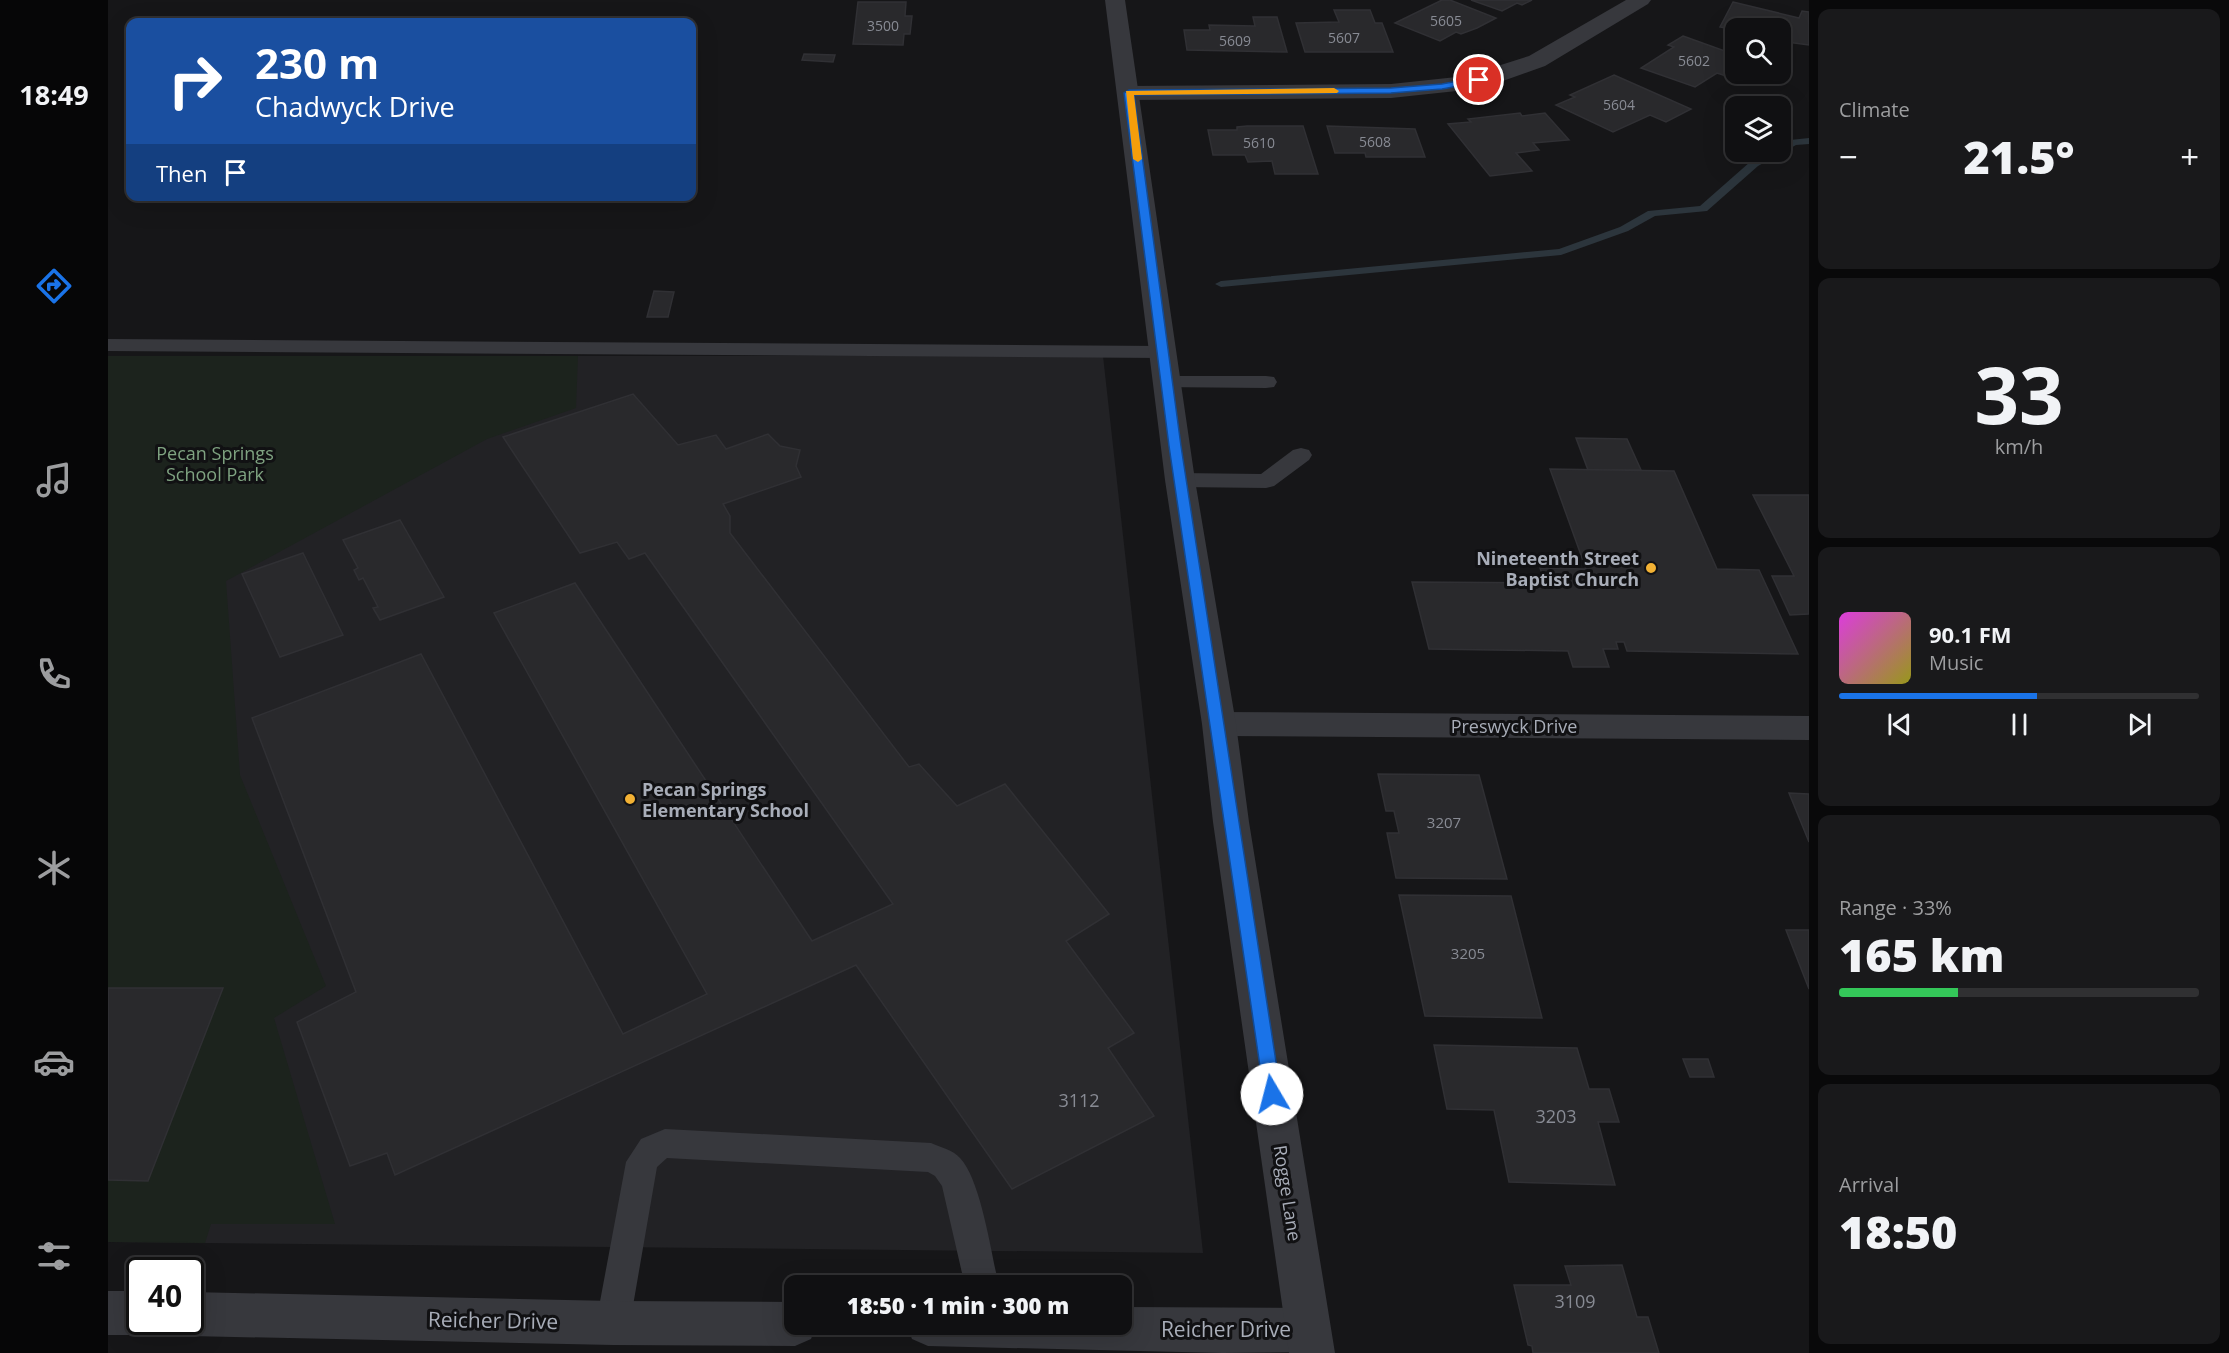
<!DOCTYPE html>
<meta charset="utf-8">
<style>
body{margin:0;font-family:"Open Sans",sans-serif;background:#19191b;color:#f1f3f6;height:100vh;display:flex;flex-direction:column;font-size:22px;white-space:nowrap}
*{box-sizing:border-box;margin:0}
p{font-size:20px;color:#9c9d9f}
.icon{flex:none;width:33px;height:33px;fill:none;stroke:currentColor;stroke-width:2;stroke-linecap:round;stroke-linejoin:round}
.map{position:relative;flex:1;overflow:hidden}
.sheet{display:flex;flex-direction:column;gap:9px;padding:9px;background:#09090a;width:420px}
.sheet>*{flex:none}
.banner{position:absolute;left:18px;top:18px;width:570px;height:183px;border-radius:12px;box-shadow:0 6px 24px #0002,0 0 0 2px #303032;background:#1a4fa0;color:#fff;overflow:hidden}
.fabs{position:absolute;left:1617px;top:18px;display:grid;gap:12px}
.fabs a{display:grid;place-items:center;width:66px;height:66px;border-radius:12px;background:#101012;box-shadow:0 6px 24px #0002,0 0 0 2px #303032;font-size:30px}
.speed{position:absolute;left:18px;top:1257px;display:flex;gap:12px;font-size:30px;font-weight:700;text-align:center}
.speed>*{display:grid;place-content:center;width:78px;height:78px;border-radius:50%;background:#101012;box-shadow:0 6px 24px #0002,0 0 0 2px #303032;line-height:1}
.speed .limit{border:3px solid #111;border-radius:9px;background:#fff;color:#111}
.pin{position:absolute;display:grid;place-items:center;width:51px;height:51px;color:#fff;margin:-26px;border:3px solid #fff;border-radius:50%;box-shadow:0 2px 6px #0007}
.me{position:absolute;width:66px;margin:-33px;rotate:352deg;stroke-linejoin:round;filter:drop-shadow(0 0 4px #0008)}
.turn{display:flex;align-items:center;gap:21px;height:126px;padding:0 30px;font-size:27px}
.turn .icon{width:78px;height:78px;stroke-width:2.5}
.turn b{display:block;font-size:42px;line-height:51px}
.then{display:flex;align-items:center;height:57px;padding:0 30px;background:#0003;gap:12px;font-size:22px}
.big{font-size:45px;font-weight:800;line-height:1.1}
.sheet .widget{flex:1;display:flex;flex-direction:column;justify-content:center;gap:9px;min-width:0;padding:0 21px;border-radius:12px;background:#19191b}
.sheet .dial{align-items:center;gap:0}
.dial b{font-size:78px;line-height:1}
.song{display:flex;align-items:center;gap:18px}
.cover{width:72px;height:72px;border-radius:9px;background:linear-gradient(135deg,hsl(300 70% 55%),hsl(60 70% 35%))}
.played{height:6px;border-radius:3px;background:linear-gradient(90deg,#1a73e8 55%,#303032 55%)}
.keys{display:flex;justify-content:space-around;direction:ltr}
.heat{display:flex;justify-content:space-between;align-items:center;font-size:33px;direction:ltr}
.charge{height:9px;border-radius:4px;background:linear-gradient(90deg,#34c759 33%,#303032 0)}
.trip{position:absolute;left:676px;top:1275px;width:348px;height:60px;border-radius:12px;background:#101012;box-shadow:0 6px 24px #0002,0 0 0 2px #303032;font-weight:800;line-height:60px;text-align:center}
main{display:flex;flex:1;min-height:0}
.menu{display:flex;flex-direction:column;width:108px;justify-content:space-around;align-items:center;background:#060607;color:#9c9d9f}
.menu .icon{width:42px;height:42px}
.menu .active{color:#1a73e8}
.menu b{font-size:27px;color:#f1f3f6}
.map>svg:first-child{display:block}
.built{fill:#222225}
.green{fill:#1c231d}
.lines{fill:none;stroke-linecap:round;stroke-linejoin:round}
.stream{fill:#2c353c;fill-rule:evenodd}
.building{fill:#29292c;stroke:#303034;stroke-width:1.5}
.service{fill:#37383d;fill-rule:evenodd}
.minor{fill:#37383d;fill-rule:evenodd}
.tertiary{fill:#37383d;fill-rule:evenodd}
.route{fill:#1a73e8;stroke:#114b97;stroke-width:1.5}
.slow{fill:#f59e0b}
.poi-dot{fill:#f2b134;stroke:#111113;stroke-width:2}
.labels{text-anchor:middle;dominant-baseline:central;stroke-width:6;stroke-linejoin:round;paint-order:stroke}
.far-number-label{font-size:14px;fill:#888b94}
.number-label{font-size:15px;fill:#888b94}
.park-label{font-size:18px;fill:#7fa381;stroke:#111113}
.poi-label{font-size:18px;font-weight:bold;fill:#a8adb8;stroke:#111113;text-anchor:end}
.street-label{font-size:18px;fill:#a8adb8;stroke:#111113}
.near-number-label{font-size:18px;fill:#888b94}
.near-street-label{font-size:21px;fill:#a8adb8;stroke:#111113}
</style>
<main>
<nav class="menu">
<b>18:49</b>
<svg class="icon active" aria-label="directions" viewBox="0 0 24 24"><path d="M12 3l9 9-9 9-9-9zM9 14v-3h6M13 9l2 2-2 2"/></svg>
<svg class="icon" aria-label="music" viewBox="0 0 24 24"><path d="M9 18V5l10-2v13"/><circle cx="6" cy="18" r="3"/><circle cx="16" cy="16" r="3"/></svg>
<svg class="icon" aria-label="phone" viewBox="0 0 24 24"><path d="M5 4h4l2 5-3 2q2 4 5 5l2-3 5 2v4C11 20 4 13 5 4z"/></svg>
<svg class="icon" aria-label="climate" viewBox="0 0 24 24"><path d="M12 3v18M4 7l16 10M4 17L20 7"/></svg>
<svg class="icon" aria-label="car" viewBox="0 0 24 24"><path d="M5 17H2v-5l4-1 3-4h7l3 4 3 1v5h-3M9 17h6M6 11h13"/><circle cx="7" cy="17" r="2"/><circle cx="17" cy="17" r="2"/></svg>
<svg class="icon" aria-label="filters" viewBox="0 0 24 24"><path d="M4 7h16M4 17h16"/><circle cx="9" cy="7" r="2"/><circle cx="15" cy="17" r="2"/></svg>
</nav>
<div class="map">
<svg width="1701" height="1353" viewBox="0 0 1701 1353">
<rect width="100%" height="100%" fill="#161618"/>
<path class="built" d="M0,356h995l100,897 -1095,-11z"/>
<path class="green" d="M0,356h470l-2,52 -89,31 -261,142 14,194 86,211 -52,32 61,206h-124l-6,19 -97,-1z"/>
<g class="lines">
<path class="stream" d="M1701,138v6l-13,1 -38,21 -51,45 -52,5 -27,15 -67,24 -340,32 -6,-3 6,-3 338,-32 61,-22 28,-16 52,-5 50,-44 20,-10h10v-7l10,-5z"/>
</g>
<g class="building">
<path d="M1334,0h8l46,18 -19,10 -16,6 -5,-2 -16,9 -45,-18z"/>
<path d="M1363,0h61l-10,5 -5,-2 -15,8z"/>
<path d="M750,2h48l-1,14h7l-2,18h-6l-1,11 -50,-1z"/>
<path d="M1625,2l66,16 3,-7 7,1v33l-29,-4v-13l-44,2 -16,-3z"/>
<path d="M1226,10h36l5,13h7l11,29h-88l-9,-29 43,-1z"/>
<path d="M1145,17h24l10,35 -100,-2 -3,-20h26l-1,-5 46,1z"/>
<path d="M1575,36l53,19v19h8l-9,5 -18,-6 -22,14 -54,-19 33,-21 -6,-2z"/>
<path d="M696,54l31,1 -2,7 -31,-2z"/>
<path d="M1506,75l77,34 -25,13 -16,-7 -37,17 -57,-27 19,-8 -5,-2z"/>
<path d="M1412,113l2,3 23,-3 24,27 -36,3 6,7 -23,3 16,18 -42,5 -42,-52 23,-2 -3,-3z"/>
<path d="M1139,126h56l15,48h-43l-3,-13 -24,1 -3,-7h-32l-5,-25h29v-3z"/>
<path d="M1219,126l88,3 10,28h-59l-1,-4h-30z"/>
<path d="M546,291l20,1 -6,25h-21z"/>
<path d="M525,394l45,51 38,-10 10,14 42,-15 12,12 20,4 -4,16 5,11 -78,27 7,12v17l179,234 10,-3 38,42 48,-22 104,130 -43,27 68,92 -26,15 46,68 -142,73 -156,-224 -461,210 -8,-22 -37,13 -53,-144 59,-30 -104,-274 169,-64 202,380 84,-40 -213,-381 81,-30 237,358 81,-37 -248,-351 -16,6 -12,-17 -37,11 -77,-116z"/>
<path d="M1468,438l51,1 14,31h-53z"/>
<path d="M1442,469l124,2 43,98 42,1 39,84 -171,-3 -3,-9h-8l2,7h-15l6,18h-36l-5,-16 -139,-2 -17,-67 133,1 -5,-15 46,1z"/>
<path d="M1645,495h56v119l-19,1 -18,-39h22z"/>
<path d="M292,520l44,77 -64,23 -7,-12 5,-1 -15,-29 -4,2 -5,-10 4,-2 -15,-28z"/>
<path d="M195,553l40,82 -63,22 -38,-83z"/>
<path d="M1270,774l101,1 28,104 -111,-1 -9,-45h12l-5,-22h-8z"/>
<path d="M1681,793l20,1v48z"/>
<path d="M1291,895l112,1 31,122 -117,-2z"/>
<path d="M1678,930h23v59z"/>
<path d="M0,988h115l-75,193 -40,-1z"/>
<path d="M1326,1045l143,3 12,41h20l10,33h-21l17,63 -106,-3 -15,-72 -47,-1z"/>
<path d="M1575,1059h25l6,18h-24z"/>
<path d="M1514,1265l15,52h11l11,36h-126l-1,-7 -4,-1 -14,-60h57l-6,-19z"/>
</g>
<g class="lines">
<g class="service">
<path d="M0,339l1054,7 7,2 3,4 -3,4 -7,2 -1054,-7z"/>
<path d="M1058,376h100l8,1 3,5 -3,5 -8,1 -108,-1 -3,-5 3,-5z"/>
<path d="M1193,448l8,2 3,5 -3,5 -35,26 -8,2 -86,-1 -8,-2 -3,-5 3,-5 8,-2 81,1 32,-24z"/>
<path d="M557,1129l266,14c9,4 22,7 29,15 21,22 31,95 39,128h-34l-23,-100 -7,-10 -7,-4 -261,-14 -10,9 -27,156 -5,12 -12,5 -12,-5 -5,-12 30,-161 15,-23z"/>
</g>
<g class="minor">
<path d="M1518,0h25l-3,4 -103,62 -45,16 -34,8 -75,8 -262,2 -8,-2 -3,-5 3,-5 8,-2 262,-2 75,-8 63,-20z"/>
<path d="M1111,712l590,4v24l-590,-4 -12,-3 -5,-9 5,-9z"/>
<path d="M0,1291h32v31h19l-3,6 -16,7h-32z"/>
<path d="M82,1292l423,9 182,1v22h22l-6,15 -16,7 -182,-1 -423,-9 -16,-7 -3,-7h19z"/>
<path d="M1014,1307l186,1 16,6 7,16 -7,16 -16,6 -86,1 -294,-7 -16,-7 -6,-15h216z"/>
</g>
<path class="tertiary" d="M997,0h20l70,480 41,244 13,98 86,531h-46l-76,-531 -11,-98 -37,-244z"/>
</g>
<path class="route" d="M1371,77l5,3 -2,2 -40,7 -51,4 -257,2 47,351 100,648 -3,5 -6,2 -6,-2 -2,-5 -95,-648 -45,-353 5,-3 262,-2 51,-4z"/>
<path class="slow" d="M1226,88l5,3 -2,2 -203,2 8,64 -4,3 -5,-3 -7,-68z"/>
<g class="poi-dot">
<circle cx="1543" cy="568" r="6"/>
<circle cx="522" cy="799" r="6"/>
</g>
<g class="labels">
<g class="far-number-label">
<text x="1338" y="20">5605</text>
<text x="775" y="25">3500</text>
<text x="1236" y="37">5607</text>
<text x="1127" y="40">5609</text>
<text x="1586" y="60">5602</text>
<text x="1511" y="104">5604</text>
<text x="1267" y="141">5608</text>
<text x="1151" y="142">5610</text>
</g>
<g class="number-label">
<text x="1336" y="822">3207</text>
<text x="1360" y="953">3205</text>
</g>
<g class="park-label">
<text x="107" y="453">Pecan Springs<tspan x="107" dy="21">School Park</tspan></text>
</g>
<g class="poi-label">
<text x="1531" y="558">Nineteenth Street<tspan x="1531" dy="21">Baptist Church</tspan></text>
<text x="534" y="789" text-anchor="start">Pecan Springs<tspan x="534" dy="21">Elementary School</tspan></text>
</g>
<g class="street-label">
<text x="1406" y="726">Preswyck Drive</text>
<text transform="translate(1180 1193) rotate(81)">Rogge Lane</text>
</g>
<g class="near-number-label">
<text x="971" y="1100">3112</text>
<text x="1448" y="1116">3203</text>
<text x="1467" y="1301">3109</text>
</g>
<g class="near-street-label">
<text transform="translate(385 1320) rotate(1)">Reicher Drive</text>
<text x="1118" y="1329">Reicher Drive</text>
</g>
</g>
</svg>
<div class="fabs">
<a><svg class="icon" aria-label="search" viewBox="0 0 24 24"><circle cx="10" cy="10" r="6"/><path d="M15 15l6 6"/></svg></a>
<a><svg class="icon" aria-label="layers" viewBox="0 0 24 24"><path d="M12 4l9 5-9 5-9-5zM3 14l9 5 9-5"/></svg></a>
</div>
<div class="speed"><div class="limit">40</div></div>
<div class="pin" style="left:1371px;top:80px;background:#d93025"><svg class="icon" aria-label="arrive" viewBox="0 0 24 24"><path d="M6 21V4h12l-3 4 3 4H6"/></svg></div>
<svg class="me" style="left:1164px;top:1094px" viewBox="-20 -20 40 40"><circle r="19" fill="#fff"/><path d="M0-13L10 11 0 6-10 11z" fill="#1a73e8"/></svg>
<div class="trip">18:50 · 1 min · 300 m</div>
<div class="banner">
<div class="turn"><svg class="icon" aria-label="right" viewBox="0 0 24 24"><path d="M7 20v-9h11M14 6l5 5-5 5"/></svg><div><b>230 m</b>Chadwyck Drive</div></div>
<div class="then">Then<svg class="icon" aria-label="arrive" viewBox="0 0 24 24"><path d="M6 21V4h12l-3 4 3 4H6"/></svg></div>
</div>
</div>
<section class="sheet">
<div class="widget"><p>Climate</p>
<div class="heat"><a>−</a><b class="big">21.5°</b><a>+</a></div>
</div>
<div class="widget dial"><b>33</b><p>km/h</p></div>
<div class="widget">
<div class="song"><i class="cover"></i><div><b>90.1 FM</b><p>Music</p></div></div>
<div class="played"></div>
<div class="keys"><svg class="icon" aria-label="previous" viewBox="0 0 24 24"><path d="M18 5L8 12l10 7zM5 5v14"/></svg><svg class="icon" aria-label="pause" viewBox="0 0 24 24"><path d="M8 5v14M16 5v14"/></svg><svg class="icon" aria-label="next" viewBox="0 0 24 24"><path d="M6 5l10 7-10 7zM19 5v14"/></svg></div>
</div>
<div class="widget"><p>Range · 33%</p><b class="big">165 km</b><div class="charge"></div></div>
<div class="widget"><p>Arrival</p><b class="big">18:50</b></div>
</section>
</main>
